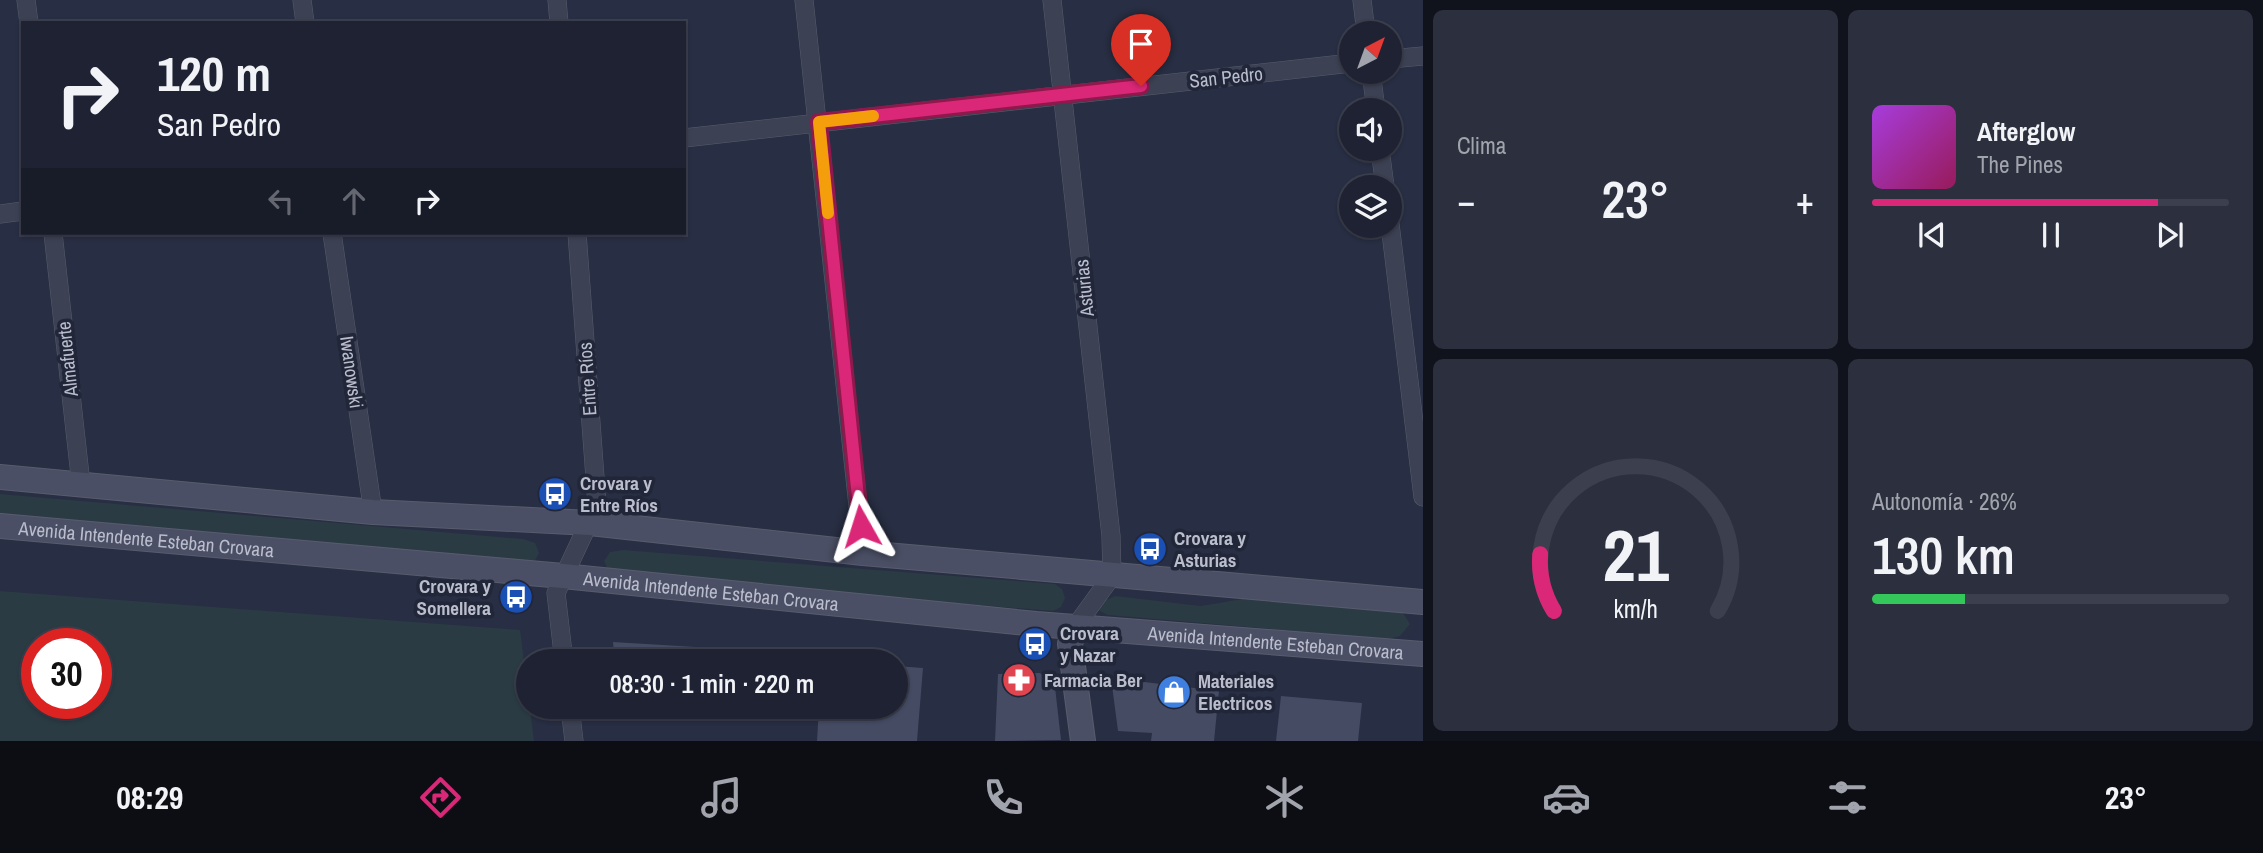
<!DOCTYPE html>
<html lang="es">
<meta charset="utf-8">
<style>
body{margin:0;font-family:"Archivo Narrow",sans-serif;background:#2b2f3e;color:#f1f3f6;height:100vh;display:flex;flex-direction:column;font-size:26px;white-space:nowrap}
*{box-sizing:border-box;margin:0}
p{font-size:23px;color:#a1a4ac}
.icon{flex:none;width:38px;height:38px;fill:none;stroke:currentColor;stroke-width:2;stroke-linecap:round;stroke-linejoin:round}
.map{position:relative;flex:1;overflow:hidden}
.panel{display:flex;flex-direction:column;gap:10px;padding:10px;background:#10131c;width:840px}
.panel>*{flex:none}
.top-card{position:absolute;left:21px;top:21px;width:665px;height:214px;border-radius:0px;box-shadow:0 2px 5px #0004,0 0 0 2px #3c3f4d;background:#1e2232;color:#f1f3f6;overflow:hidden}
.needle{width:46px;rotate:41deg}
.controls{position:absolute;left:1339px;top:21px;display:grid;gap:14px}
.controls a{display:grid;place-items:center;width:63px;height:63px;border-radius:50%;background:#1e2232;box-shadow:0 2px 5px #0004,0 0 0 2px #3c3f4d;font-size:35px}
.speed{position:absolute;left:21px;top:628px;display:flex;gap:14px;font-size:35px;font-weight:700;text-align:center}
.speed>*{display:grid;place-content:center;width:91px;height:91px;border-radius:50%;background:#1e2232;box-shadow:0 2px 5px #0004,0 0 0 2px #3c3f4d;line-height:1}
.speed .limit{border:10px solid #d22;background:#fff;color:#111}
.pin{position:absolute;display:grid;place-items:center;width:60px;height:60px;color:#fff;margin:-72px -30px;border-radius:50% 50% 50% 0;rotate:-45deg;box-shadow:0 0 7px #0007}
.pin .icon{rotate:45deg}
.me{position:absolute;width:77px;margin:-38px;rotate:354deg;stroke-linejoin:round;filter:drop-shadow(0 0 5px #0008)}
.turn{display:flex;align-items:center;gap:24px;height:147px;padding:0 21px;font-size:32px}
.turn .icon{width:91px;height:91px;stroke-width:2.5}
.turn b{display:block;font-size:49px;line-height:60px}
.lanes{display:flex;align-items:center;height:66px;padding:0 21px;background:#0003;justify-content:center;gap:35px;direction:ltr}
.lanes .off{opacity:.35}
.big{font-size:52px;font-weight:600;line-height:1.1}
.panel .widget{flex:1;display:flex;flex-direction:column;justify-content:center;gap:10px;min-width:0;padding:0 24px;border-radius:10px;background:#2b2f3e}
.panel .dial{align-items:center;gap:0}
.dial svg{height:182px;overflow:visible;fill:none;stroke:#3c3f4d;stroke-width:7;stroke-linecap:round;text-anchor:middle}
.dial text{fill:#f1f3f6;stroke:none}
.song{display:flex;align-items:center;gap:21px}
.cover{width:84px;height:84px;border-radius:10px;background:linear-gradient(135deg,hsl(280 70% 55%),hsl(330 70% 35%))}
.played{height:7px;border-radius:4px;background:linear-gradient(90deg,#db2777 80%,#3c3f4d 80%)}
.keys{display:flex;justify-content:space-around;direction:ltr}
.heat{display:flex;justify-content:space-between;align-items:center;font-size:38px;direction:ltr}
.charge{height:10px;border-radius:5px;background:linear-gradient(90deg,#34c759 26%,#3c3f4d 0)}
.panel .tiles{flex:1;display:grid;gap:10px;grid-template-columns:repeat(2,1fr)}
.trip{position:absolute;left:516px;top:649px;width:392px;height:70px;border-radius:35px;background:#1e2232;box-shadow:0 2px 5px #0004,0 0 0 2px #3c3f4d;font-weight:600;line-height:70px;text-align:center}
.tabs{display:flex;height:112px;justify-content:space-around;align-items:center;background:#0c0e14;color:#a1a4ac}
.tabs .icon{width:49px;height:49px}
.tabs .active{color:#db2777}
.tabs b{font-size:32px;color:#f1f3f6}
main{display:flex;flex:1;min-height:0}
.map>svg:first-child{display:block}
.green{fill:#2a3b44;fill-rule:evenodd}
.building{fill:#444b63}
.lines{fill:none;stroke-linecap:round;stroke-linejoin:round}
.street-casing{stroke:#585c6d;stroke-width:19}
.secondary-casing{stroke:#585c6d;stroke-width:26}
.street{stroke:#3c4153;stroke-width:18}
.secondary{stroke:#4b4f65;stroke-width:24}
.route-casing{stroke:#8e194d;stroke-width:18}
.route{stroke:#db2777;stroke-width:12}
.slow{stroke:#f59e0b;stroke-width:12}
.labels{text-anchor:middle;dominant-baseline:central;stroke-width:7;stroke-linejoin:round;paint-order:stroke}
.street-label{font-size:19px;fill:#babdcc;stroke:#212638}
.poi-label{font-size:19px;font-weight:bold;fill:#babdcc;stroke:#212638;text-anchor:start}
</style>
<main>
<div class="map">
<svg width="1423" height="741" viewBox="0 0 1423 741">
<rect width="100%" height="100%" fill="#282e43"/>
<g class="green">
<path d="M0,494l523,45 12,4 4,10 -6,11 -533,-43z"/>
<path d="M623,550l432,34 7,5 3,9 -4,9 -8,4 -432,-34 -12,-5 -5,-11 6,-9z"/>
<path d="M0,591l520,39 14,111h-534zM96,644v60h-59v-60z"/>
<path d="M1115,596l86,10 47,-8 142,12 13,3 7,11 -10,12 -12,3 -280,-24 -8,-4 -3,-7z"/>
</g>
<g class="building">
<path d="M613,642l116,7 -1,13h-113z"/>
<path d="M896,666l27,2 -6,73h-100l2,-34h77z"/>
<path d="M1040,673l15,14 6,53 -66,1 3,-67z"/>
<path d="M1111,678l108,13 -5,50h-63l1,-8 -34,-2z"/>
<path d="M1281,696l81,7 -4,38h-82z"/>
</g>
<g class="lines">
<g class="street-casing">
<g id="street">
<path d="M26,0l3,23"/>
<path d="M302,0l3,23"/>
<path d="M557,0l2,23"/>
<path d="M804,0l59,553"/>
<path d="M1052,0l59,536 1,40 -37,51"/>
<path d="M1362,0l4,33"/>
<path d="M1390,59l33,-3"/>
<path d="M1371,72l5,38"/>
<path d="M684,138l667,-75"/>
<path d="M1380,149l5,38"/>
<path d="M0,214l23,-3"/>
<path d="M1390,224l33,273"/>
<path d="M53,233l28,251"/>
<path d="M332,233l41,279"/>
<path d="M564,662l-8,-69 41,-88 -20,-272"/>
<path d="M570,707l4,34"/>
</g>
</g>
<g class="secondary-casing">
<g id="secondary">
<path d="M0,477l373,35 217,11 273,30 560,49"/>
<path id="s1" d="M0,526l563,50 473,48 387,30"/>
<path d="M1075,627l-5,17 13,97"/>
</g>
</g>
<use href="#street" class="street"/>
<use href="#secondary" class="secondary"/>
</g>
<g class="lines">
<g class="route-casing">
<path id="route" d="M861,526l-42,-404 322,-36"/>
</g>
<use href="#route" class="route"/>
<path class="slow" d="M828,213l-9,-91 54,-6"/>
</g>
<defs>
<g id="bus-disc" transform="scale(1.75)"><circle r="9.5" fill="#1a4fb4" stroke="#212638"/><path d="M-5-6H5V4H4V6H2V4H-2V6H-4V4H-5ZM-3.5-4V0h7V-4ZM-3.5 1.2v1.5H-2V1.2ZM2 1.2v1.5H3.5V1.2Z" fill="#fff"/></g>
<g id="pharmacy-disc" transform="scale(1.75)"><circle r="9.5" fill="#e0444e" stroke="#212638"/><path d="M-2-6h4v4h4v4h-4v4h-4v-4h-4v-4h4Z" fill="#fff"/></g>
<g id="shop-disc" transform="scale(1.75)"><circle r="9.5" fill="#3f7fe0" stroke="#212638"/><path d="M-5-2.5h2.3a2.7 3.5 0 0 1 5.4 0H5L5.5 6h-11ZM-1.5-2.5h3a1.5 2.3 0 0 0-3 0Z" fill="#fff"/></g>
</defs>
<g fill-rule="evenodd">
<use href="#bus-disc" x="555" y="494"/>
<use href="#bus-disc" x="1150" y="549"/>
<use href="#bus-disc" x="516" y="597"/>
<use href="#bus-disc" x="1035" y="644"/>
<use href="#pharmacy-disc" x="1019" y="680"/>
<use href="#shop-disc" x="1174" y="692"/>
</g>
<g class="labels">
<g class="street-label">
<text transform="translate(1226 77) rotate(-6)">San Pedro</text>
<text transform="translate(1084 288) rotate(-96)">Asturias</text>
<text transform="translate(67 359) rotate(-96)">Almafuerte</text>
<text transform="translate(352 372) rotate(82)">Iwanowski</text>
<text transform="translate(587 379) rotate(-94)">Entre Ríos</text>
<text stroke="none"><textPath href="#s1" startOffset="147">Avenida Intendente Esteban Crovara</textPath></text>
<text stroke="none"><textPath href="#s1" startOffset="714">Avenida Intendente Esteban Crovara</textPath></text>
<text stroke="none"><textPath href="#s1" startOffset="1281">Avenida Intendente Esteban Crovara</textPath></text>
</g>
<g class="poi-label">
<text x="580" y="483">Crovara y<tspan x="580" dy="22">Entre Ríos</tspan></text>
<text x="1174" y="538">Crovara y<tspan x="1174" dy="22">Asturias</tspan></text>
<text x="491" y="586" text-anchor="end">Crovara y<tspan x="491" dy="22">Somellera</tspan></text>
<text x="1060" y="633">Crovara<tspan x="1060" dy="22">y Nazar</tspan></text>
<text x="1044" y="680">Farmacia Ber</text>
<text x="1198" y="681">Materiales<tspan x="1198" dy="22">Electricos</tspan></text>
</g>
</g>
</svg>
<div class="controls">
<a><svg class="needle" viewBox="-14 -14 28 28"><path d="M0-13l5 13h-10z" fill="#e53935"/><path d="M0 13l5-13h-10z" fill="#a1a4ac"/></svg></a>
<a><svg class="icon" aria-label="sound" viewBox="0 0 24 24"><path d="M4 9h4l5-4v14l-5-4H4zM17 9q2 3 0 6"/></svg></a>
<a><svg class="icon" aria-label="layers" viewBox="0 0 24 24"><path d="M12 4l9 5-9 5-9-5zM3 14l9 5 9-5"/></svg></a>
</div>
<div class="speed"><div class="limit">30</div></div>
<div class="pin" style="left:1141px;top:86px;background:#d93025"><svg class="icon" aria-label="arrive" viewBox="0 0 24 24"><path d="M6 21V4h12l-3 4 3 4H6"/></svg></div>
<svg class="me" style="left:861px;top:526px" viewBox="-20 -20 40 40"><path d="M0-17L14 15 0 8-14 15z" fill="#db2777" stroke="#fff" stroke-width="4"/></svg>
<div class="trip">08:30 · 1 min · 220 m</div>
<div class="top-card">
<div class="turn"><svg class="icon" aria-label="right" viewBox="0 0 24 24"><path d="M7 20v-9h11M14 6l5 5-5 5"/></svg><div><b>120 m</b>San Pedro</div></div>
<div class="lanes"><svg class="icon off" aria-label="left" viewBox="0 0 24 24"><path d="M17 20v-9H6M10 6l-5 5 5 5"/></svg><svg class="icon off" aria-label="ahead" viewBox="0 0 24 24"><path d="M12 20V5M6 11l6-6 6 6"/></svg><svg class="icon" aria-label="right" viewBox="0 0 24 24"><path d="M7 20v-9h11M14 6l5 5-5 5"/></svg></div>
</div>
</div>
<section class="panel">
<div class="tiles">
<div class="widget"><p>Clima</p>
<div class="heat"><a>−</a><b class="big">23°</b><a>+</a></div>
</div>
<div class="widget">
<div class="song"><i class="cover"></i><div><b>Afterglow</b><p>The Pines</p></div></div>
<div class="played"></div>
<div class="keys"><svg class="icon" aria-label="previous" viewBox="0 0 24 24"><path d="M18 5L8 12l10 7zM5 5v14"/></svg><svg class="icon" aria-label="pause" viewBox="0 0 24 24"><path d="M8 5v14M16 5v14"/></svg><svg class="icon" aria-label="next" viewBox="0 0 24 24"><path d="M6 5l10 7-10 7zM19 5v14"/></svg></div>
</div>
<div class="widget dial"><svg viewBox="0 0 100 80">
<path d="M14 69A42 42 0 1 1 86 69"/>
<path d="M14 69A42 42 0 0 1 8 44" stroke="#db2777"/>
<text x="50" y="56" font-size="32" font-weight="700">21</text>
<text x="50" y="72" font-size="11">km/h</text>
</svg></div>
<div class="widget"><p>Autonomía · 26%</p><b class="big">130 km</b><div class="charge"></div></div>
</div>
</section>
</main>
<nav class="tabs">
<b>08:29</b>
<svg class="icon active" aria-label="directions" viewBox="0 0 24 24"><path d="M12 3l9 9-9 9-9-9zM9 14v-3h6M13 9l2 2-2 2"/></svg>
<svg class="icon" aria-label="music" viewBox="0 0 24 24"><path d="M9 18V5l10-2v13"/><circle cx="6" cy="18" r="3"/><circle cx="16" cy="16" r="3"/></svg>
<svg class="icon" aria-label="phone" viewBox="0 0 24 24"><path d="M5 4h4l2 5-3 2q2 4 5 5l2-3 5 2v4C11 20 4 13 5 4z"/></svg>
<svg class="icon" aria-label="climate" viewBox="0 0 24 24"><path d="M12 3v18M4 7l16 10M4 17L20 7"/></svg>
<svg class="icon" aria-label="car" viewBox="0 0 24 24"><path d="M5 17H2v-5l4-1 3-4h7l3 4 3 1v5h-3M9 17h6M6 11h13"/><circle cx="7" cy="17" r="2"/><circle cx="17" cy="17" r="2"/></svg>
<svg class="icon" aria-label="filters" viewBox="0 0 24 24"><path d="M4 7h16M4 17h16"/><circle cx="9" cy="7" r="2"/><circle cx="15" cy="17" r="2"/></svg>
<b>23°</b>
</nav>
